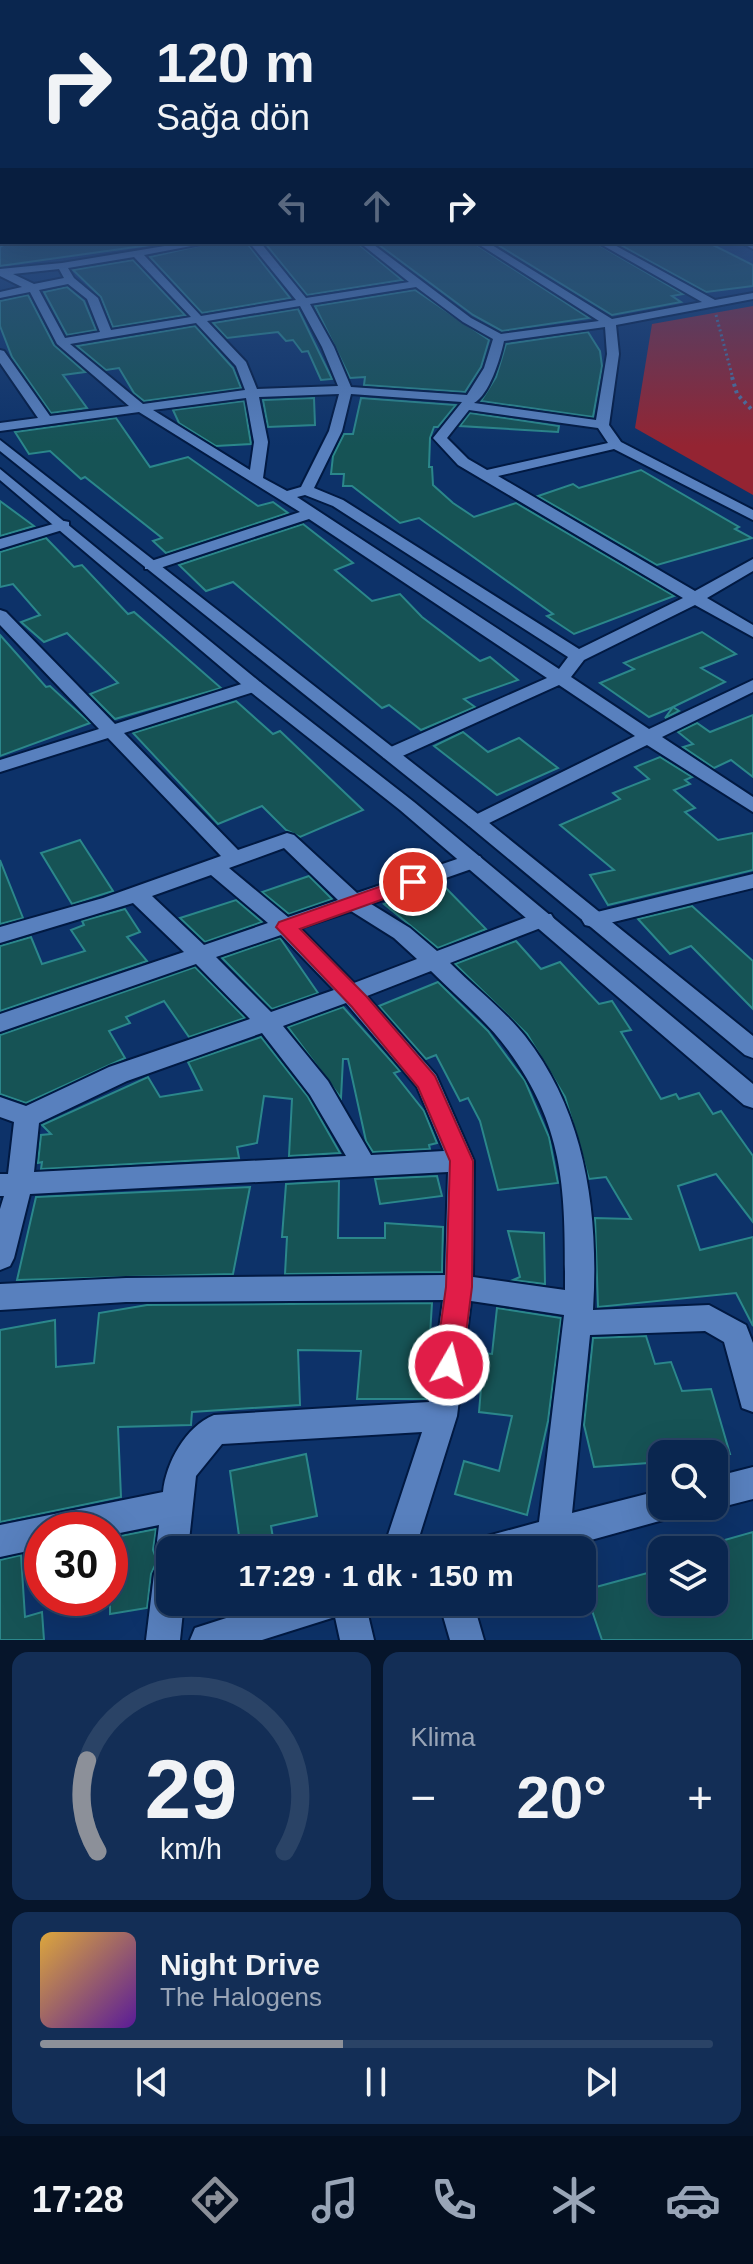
<!DOCTYPE html>
<html lang="tr">
<meta charset="utf-8">
<style>
body{margin:0;font-family:Arial,sans-serif;background:#132e56;color:#f1f3f6;height:100vh;display:flex;flex-direction:column;font-size:30px;white-space:nowrap}
*{box-sizing:border-box;margin:0}
p{font-size:26px;color:#99a5b7}
.icon{flex:none;width:44px;height:44px;fill:none;stroke:currentColor;stroke-width:2;stroke-linecap:round;stroke-linejoin:round}
.map{position:relative;height:1640px;overflow:hidden}
.side{display:flex;flex-direction:column;gap:12px;padding:12px;background:#06152b;flex:1}
.side>*{flex:none}
.top-card{position:absolute;left:0px;top:0px;width:754px;height:244px;box-shadow:0 8px 32px #0002,0 0 0 2px #2a4366;background:#0a264f;color:#f1f3f6;overflow:hidden}
.controls{position:absolute;left:648px;top:1440px;display:grid;gap:16px}
.controls a{display:grid;place-items:center;width:80px;height:80px;border-radius:16px;background:#0a264f;box-shadow:0 8px 32px #0002,0 0 0 2px #2a4366;font-size:40px}
.speed{position:absolute;left:24px;top:1512px;display:flex;gap:16px;font-size:40px;font-weight:700;text-align:center}
.speed>*{display:grid;place-content:center;width:104px;height:104px;border-radius:50%;background:#0a264f;box-shadow:0 8px 32px #0002,0 0 0 2px #2a4366;line-height:1}
.speed .limit{border:12px solid #d22;background:#fff;color:#111}
.pin{position:absolute;display:grid;place-items:center;width:68px;height:68px;color:#fff;margin:-34px;border:4px solid #fff;border-radius:50%;box-shadow:0 2px 8px #0007}
.me{position:absolute;width:88px;margin:-44px;rotate:8deg;stroke-linejoin:round;filter:drop-shadow(0 0 6px #0008)}
.turn{display:flex;align-items:center;gap:28px;height:168px;padding:0 24px;font-size:36px}
.turn .icon{width:104px;height:104px;stroke-width:2.5}
.turn b{display:block;font-size:56px;line-height:68px}
.lanes{display:flex;align-items:center;height:76px;padding:0 24px;background:#0003;justify-content:center;gap:40px;direction:ltr}
.lanes .off{opacity:.35}
.big{font-size:60px;font-weight:800;line-height:1.1}
.side .widget{flex:1;display:flex;flex-direction:column;justify-content:center;gap:12px;min-width:0;padding:0 28px;border-radius:16px;background:#132e56}
.side .dial{align-items:center;gap:0}
.dial svg{height:208px;overflow:visible;fill:none;stroke:#2a4366;stroke-width:7;stroke-linecap:round;text-anchor:middle}
.dial text{fill:#f1f3f6;stroke:none}
.song{display:flex;align-items:center;gap:24px}
.cover{width:96px;height:96px;border-radius:12px;background:linear-gradient(135deg,hsl(40 70% 55%),hsl(270 70% 35%))}
.played{height:8px;border-radius:4px;background:linear-gradient(90deg,#8c9099 45%,#2a4366 45%)}
.keys{display:flex;justify-content:space-around;direction:ltr}
.heat{display:flex;justify-content:space-between;align-items:center;font-size:44px;direction:ltr}
.side .tiles{flex:1;display:grid;gap:12px;grid-template-columns:1fr 1fr}
.widget:last-child{grid-column:span 2}
.trip{position:absolute;left:156px;top:1536px;width:440px;height:80px;border-radius:16px;background:#0a264f;box-shadow:0 8px 32px #0002,0 0 0 2px #2a4366;font-weight:800;line-height:80px;text-align:center}
.menu{display:flex;height:128px;justify-content:space-around;align-items:center;background:#040f20;color:#99a5b7}
.menu .icon{width:56px;height:56px}
.menu .active{color:#8c9099}
.menu b{font-size:36px;color:#f1f3f6}
.map>svg:first-child{display:block}
.green{fill:#942432}
.building{fill:#165355;stroke:#2b878b;stroke-width:2}
.lines{fill:none;stroke-linecap:round;stroke-linejoin:round}
.street-casing{stroke:#011942;stroke-width:4}
.secondary-casing{stroke:#011942;stroke-width:4}
.path-far1{stroke:#516f9d;stroke-width:3;stroke-dasharray:2 3;stroke-linecap:butt}
.path{stroke:#516f9d;stroke-width:4;stroke-dasharray:3 4;stroke-linecap:butt}
.street{fill:#5880be;fill-rule:evenodd}
.secondary{fill:#5880be;fill-rule:evenodd}
.route{fill:#e11d48;stroke:#92132f;stroke-width:2}
</style>
<div class="map">
<svg width="753" height="1640" viewBox="0 0 753 1640">
<rect width="100%" height="100%" fill="#0d3269"/>
<path class="green" d="M753,306v189l-118,-67 17,-104z"/>
<g class="building">
<path d="M9,242l12,3 150,-3 -171,24v-19z"/>
<path d="M215,242h31l44,56 -88,15 -52,-56z"/>
<path d="M264,242h92l46,38 -95,15z"/>
<path d="M375,242h97l117,76 -87,13 -29,-16z"/>
<path d="M493,242h101l89,52 -11,2 9,6 -69,13z"/>
<path d="M615,242h92l46,23v21l-47,6z"/>
<path d="M133,260l52,55 -72,12 -12,-30 -28,-27z"/>
<path d="M67,287l17,14 12,29 -29,5 -23,-43z"/>
<path d="M415,290l74,50 -8,27 -16,25 -101,-7 1,-8 -15,1 -35,-72z"/>
<path d="M28,295l26,50 31,27 -22,3 24,33 -36,5 -39,-56 -12,-31v-25z"/>
<path d="M298,309l34,70 -11,1 -13,-29 -6,1 -9,-12 -7,1 -8,-9 -51,6 -14,-15z"/>
<path d="M195,326l38,42 8,20 -97,13 -10,-8 -15,-25 -13,2 -29,-24z"/>
<path d="M588,332l12,19 2,15 -9,51 -112,-16 15,-24 10,-33z"/>
<path d="M314,398l1,27 -47,2 -5,-27z"/>
<path d="M361,398l95,7 -18,22h-4l-4,11 -1,29h3l1,18 20,18 21,14 42,-14 158,93 -100,38 -27,-18 6,-2 -134,-96 -19,5 -48,-37h-9l1,-12h-13l2,-18 11,-22h9z"/>
<path d="M244,401l7,43 -35,2 -37,-23 -6,-13z"/>
<path d="M470,413l89,13 -1,6 -98,-6z"/>
<path d="M116,418l34,49 38,-10 70,49 15,-4 15,11 -122,40 -13,-12 9,-3 -77,-61 -4,2 -31,-28 -21,3 -14,-22z"/>
<path d="M641,470l98,57 -4,2 17,9 -95,27 -119,-69 35,-12 6,4z"/>
<path d="M0,501l34,25 -34,10z"/>
<path d="M303,524l50,39 -18,7 37,31 28,-7 22,23 58,44 10,-4 28,23 -54,19 11,8 -54,23 -32,-25 -7,3 -149,-126 -27,9 -27,-26z"/>
<path d="M46,538l28,29 8,-2 46,49 6,-2 87,76 -106,31 -25,-25 28,-11 -51,-50 -23,9 -23,-20 19,-7 -27,-31 -13,3v-35z"/>
<path d="M702,632l34,22 -35,14 24,14 -52,25 6,4 -14,7 8,-11 -24,10 -49,-34 34,-14 -10,-6z"/>
<path d="M0,635l46,52 4,-1 40,37 -90,33z"/>
<path d="M236,701l37,33 7,-3 83,79 -63,27 -14,-7 -24,-24 -44,18 -85,-91z"/>
<path d="M753,715v62l-22,-17 -17,8 -31,-21 10,-3 -15,-12 19,-9 13,9z"/>
<path d="M463,732l25,20 31,-14 39,30 -61,27 -63,-49z"/>
<path d="M660,757l32,20 -7,3 5,4 -16,6 21,18 -10,4 33,28 35,-7v37l-145,35 -18,-30 24,-5 -54,-45 60,-26 -7,-6 36,-14 -14,-12z"/>
<path d="M80,840l33,51 -41,13 -31,-51z"/>
<path d="M0,860l23,58 -23,6z"/>
<path d="M309,876l23,23 -43,15 -27,-22z"/>
<path d="M441,883l45,46 -48,19 -54,-44z"/>
<path d="M236,900l26,22 -57,20 -25,-24z"/>
<path d="M692,906l61,55v48l-62,-63 -21,8 -32,-35z"/>
<path d="M125,909l15,23 -13,5 20,24 -147,50v-65l31,-9 11,27 43,-13 -14,-21 13,-5 -2,-4z"/>
<path d="M280,938l38,55 -46,16 -50,-51z"/>
<path d="M516,941l25,28 19,-7 39,42 13,-3 19,29 -10,2 40,67 15,-5 3,5 20,-6 14,21 8,-3 32,45v66l-37,-48 -38,12 22,64 53,-13v89l-17,-33 -138,14 -3,-89 36,1 -25,-42 -17,2 -24,-82 -38,-63 -72,-70z"/>
<path d="M195,967l50,51 -56,19 -25,-36 -38,16 4,6 -21,8 16,27 -99,45 -26,-9v-59z"/>
<path d="M438,982l50,49 37,50 24,56 9,46 -60,7 -18,-69 -12,-23 -8,3 -24,-46 -10,4 -47,-53z"/>
<path d="M343,1007l57,64 -6,2 30,38 13,32 -8,2 1,4 -57,3 -7,-11 -18,-82h-5l-2,39 -53,-71z"/>
<path d="M261,1037l47,60 32,56 -51,3 3,-57 -28,-3 -7,47 -20,4 2,11 -198,11 1,-7 -4,1 3,-28 10,-1 -9,-9 106,-48 12,20 42,-7 -14,-28z"/>
<path d="M437,1176l5,20 -62,8 -5,-25z"/>
<path d="M339,1181l-1,57h47v-15l58,4 -1,45 -157,2 2,-37h-5l4,-53z"/>
<path d="M250,1187l-17,87 -216,6 19,-83z"/>
<path d="M508,1231l36,2 1,51 -32,-4 7,-3z"/>
<path d="M432,1303l-6,96h-69l4,-48 -63,-1 2,55 -108,7 -1,13 -73,2 3,70 -121,25v-192l55,-10 1,47 38,-4 5,-50 48,-8z"/>
<path d="M497,1308l64,10 -13,103 -21,94 -72,-21 9,-33 35,10 13,-55 -33,-4 5,-59 8,1z"/>
<path d="M646,1336l9,28 16,-2 11,29 29,-2 19,65h-68v8l-68,5 -10,-42 9,-87z"/>
<path d="M306,1454l11,62 -46,10 4,24h-34l-11,-79z"/>
<path d="M156,1529l-3,21 4,11 -6,13 -4,34 -37,6v-76z"/>
<path d="M753,1532v108h-151l-17,-50 77,-21v33h52v-59z"/>
<path d="M21,1555l4,62 17,-5 2,28h-44v-80z"/>
</g>
<g class="lines">
<g class="street-casing">
<g id="street">
<rect x="0" y="216" width="2" height="6"/>
<rect x="752" y="217" width="1" height="6"/>
<path d="M0,237l2,5h4l-6,2z"/>
<path d="M189,242h23l-68,13 57,61 95,-16 -47,-58h11l46,56 103,-16 -50,-40h11l101,76 30,16 98,-13 -124,-79h12l125,77 90,-17 -105,-60h12l106,58 38,-7v6l-137,26 3,29 -10,71 12,17 132,68v10l-139,-71 -116,27 197,115 58,-32v12l-46,27 46,27v12l-58,-32 -111,55 -13,17 78,52 104,-49v12l-91,45 91,60v15l-106,-67 -164,81h-14l-3,-4 3,-4 166,-82 -76,-51 -161,73h-14l-2,-4 2,-4 163,-72 -238,-159 -152,50h-12v-6l155,-51 -161,-100 -139,19v-8l38,-5 -38,-55v-13l4,1 46,65 79,-10 -72,-62 -27,-52 -30,6v-6l22,-5 -22,-11v-7l62,-6zM134,257l57,60 -80,13 -13,-32 -24,-20 -6,-10zM59,269l5,9 -30,6 -21,-10zM68,284l19,15 13,33 -35,6 -26,-48zM416,287l47,35 30,17 -9,29 -17,27 -116,-8 -17,-40 -24,-43zM300,306l22,41 16,39 -81,3 -11,-27 -39,-41zM196,323l40,43 9,24 -102,14 -73,-60zM605,327l2,27 -11,66 -122,-17c15,-8 26,-43 30,-62zM339,394l-10,37 -28,56 -14,4 -24,-13 5,-36 -9,-45zM351,394l111,8 -29,36 25,27 225,133 -104,51 -236,-149 -29,-12 28,-57zM246,398l8,44 -4,28 -97,-60zM469,410l129,18 10,15 -121,27 -19,-11 -21,-21zM305,495l28,11 235,151 -9,12 -262,-172z"/>
<path d="M740,242h13v7z"/>
<path d="M64,521l5,1v6l-69,21v-10z"/>
<path d="M0,610l6,2 109,112 133,-42h12l3,4 -3,4 -136,43 114,117 49,-17 7,2 63,58 109,-37h14l3,5 -3,5 -109,38 39,24 27,23 98,-37h16l3,5 -3,5 -101,39c24,24 54,47 75,73 61,78 74,177 68,274l116,-5 37,20 7,18v69l-11,-4 -18,-66 -19,-11 -115,4 -18,178 90,-23v16h17l-5,11 -119,33h-79l4,-12 59,-16 25,-207 -93,-14 -14,115 -42,134h-32l39,-118 -200,12 -26,32 -8,74h-18v52h14l-4,38h-34l8,-66 6,-13 -4,-11 3,-25 -49,10v-5h-68v18l-42,9v-32l163,-33c3,-29 22,-65 51,-77l215,-13 14,-102 -317,2 -126,8v-26l126,-6 319,-3 3,-103 -418,22 -16,64 -4,8 -10,4v-61l4,-13h-4v-22h8l6,-52 -14,-5v-20l26,9 83,-39 141,-48 -54,-55 -196,68v-18l184,-62 -51,-49 -133,40v-16l103,-29 118,-42 -113,-118 -108,34v-12l99,-31 -99,-104zM284,848l54,52 -50,17 -59,-49zM211,875l57,48 -64,22 -52,-49zM351,911l43,27 23,21 -63,24 -54,-55zM281,935l53,55 -63,22 -55,-55zM431,971c25,25 56,50 77,79 59,80 57,146 57,240l-92,-13 1,-116 -38,-86 -69,-79zM346,1003l71,84 27,64 -73,4 -43,-74 -45,-55zM262,1033l48,62 36,61 -312,16 5,-49 88,-42z"/>
<path d="M753,874v14l-160,39 -8,-2 -3,-5 3,-5 8,-2z"/>
<path d="M753,1467v32l-39,10 -7,-3h7v-29z"/>
<path d="M276,1602h89l9,38h-34l-5,-23 -73,23h-72l5,-12z"/>
<path d="M439,1602h34l11,38h-34z"/>
</g>
</g>
<g class="secondary-casing">
<g id="secondary">
<path d="M0,440l483,378 270,218v22l-8,-3 -276,-229 -469,-375z"/>
<path d="M0,469l260,213 154,120 339,282v24l-9,-3 -344,-295 -152,-120 -248,-210z"/>
</g>
</g>
<path class="path-far1" d="M716,315l17,64"/>
<path class="path" d="M732,377l5,17 16,17"/>
<use href="#street" class="street"/>
<use href="#secondary" class="secondary"/>
</g>
<linearGradient id="sky" x2="0" y2="1"><stop stop-color="#071c3a"/><stop offset="0.48" stop-color="#2f4f81"/><stop offset="1" stop-color="#2f4f81" stop-opacity="0"/></linearGradient>
<rect width="753" height="446" fill="url(#sky)"/>
<path class="route" d="M413,875l7,2 3,5 -3,4 -120,43 67,68 68,79 38,85 -1,126 -10,78 -4,8 -9,4 -10,-4 -4,-8 11,-78 4,-126 -32,-74 -66,-80 -76,-80 3,-5z"/>
</svg>
<div class="controls">
<a><svg class="icon" aria-label="search" viewBox="0 0 24 24"><circle cx="10" cy="10" r="6"/><path d="M15 15l6 6"/></svg></a>
<a><svg class="icon" aria-label="layers" viewBox="0 0 24 24"><path d="M12 4l9 5-9 5-9-5zM3 14l9 5 9-5"/></svg></a>
</div>
<div class="speed"><div class="limit">30</div></div>
<div class="pin" style="left:413px;top:882px;background:#d93025"><svg class="icon" aria-label="arrive" viewBox="0 0 24 24"><path d="M6 21V4h12l-3 4 3 4H6"/></svg></div>
<svg class="me" style="left:449px;top:1365px" viewBox="-20 -20 40 40"><circle r="17" fill="#e11d48" stroke="#fff" stroke-width="3"/><path d="M0-11L8 9 0 5-8 9z" fill="#fff"/></svg>
<div class="trip">17:29 · 1 dk · 150 m</div>
<div class="top-card">
<div class="turn"><svg class="icon" aria-label="right" viewBox="0 0 24 24"><path d="M7 20v-9h11M14 6l5 5-5 5"/></svg><div><b>120 m</b>Sağa dön</div></div>
<div class="lanes"><svg class="icon off" aria-label="left" viewBox="0 0 24 24"><path d="M17 20v-9H6M10 6l-5 5 5 5"/></svg><svg class="icon off" aria-label="ahead" viewBox="0 0 24 24"><path d="M12 20V5M6 11l6-6 6 6"/></svg><svg class="icon" aria-label="right" viewBox="0 0 24 24"><path d="M7 20v-9h11M14 6l5 5-5 5"/></svg></div>
</div>
</div>
<section class="side">
<div class="tiles">
<div class="widget dial"><svg viewBox="0 0 100 80">
<path d="M14 69A42 42 0 1 1 86 69"/>
<path d="M14 69A42 42 0 0 1 10 34" stroke="#8c9099"/>
<text x="50" y="56" font-size="32" font-weight="700">29</text>
<text x="50" y="72" font-size="11">km/h</text>
</svg></div>
<div class="widget"><p>Klima</p>
<div class="heat"><a>−</a><b class="big">20°</b><a>+</a></div>
</div>
<div class="widget">
<div class="song"><i class="cover"></i><div><b>Night Drive</b><p>The Halogens</p></div></div>
<div class="played"></div>
<div class="keys"><svg class="icon" aria-label="previous" viewBox="0 0 24 24"><path d="M18 5L8 12l10 7zM5 5v14"/></svg><svg class="icon" aria-label="pause" viewBox="0 0 24 24"><path d="M8 5v14M16 5v14"/></svg><svg class="icon" aria-label="next" viewBox="0 0 24 24"><path d="M6 5l10 7-10 7zM19 5v14"/></svg></div>
</div>
</div>
</section>
<nav class="menu">
<b>17:28</b>
<svg class="icon active" aria-label="directions" viewBox="0 0 24 24"><path d="M12 3l9 9-9 9-9-9zM9 14v-3h6M13 9l2 2-2 2"/></svg>
<svg class="icon" aria-label="music" viewBox="0 0 24 24"><path d="M9 18V5l10-2v13"/><circle cx="6" cy="18" r="3"/><circle cx="16" cy="16" r="3"/></svg>
<svg class="icon" aria-label="phone" viewBox="0 0 24 24"><path d="M5 4h4l2 5-3 2q2 4 5 5l2-3 5 2v4C11 20 4 13 5 4z"/></svg>
<svg class="icon" aria-label="climate" viewBox="0 0 24 24"><path d="M12 3v18M4 7l16 10M4 17L20 7"/></svg>
<svg class="icon" aria-label="car" viewBox="0 0 24 24"><path d="M5 17H2v-5l4-1 3-4h7l3 4 3 1v5h-3M9 17h6M6 11h13"/><circle cx="7" cy="17" r="2"/><circle cx="17" cy="17" r="2"/></svg>
</nav>
